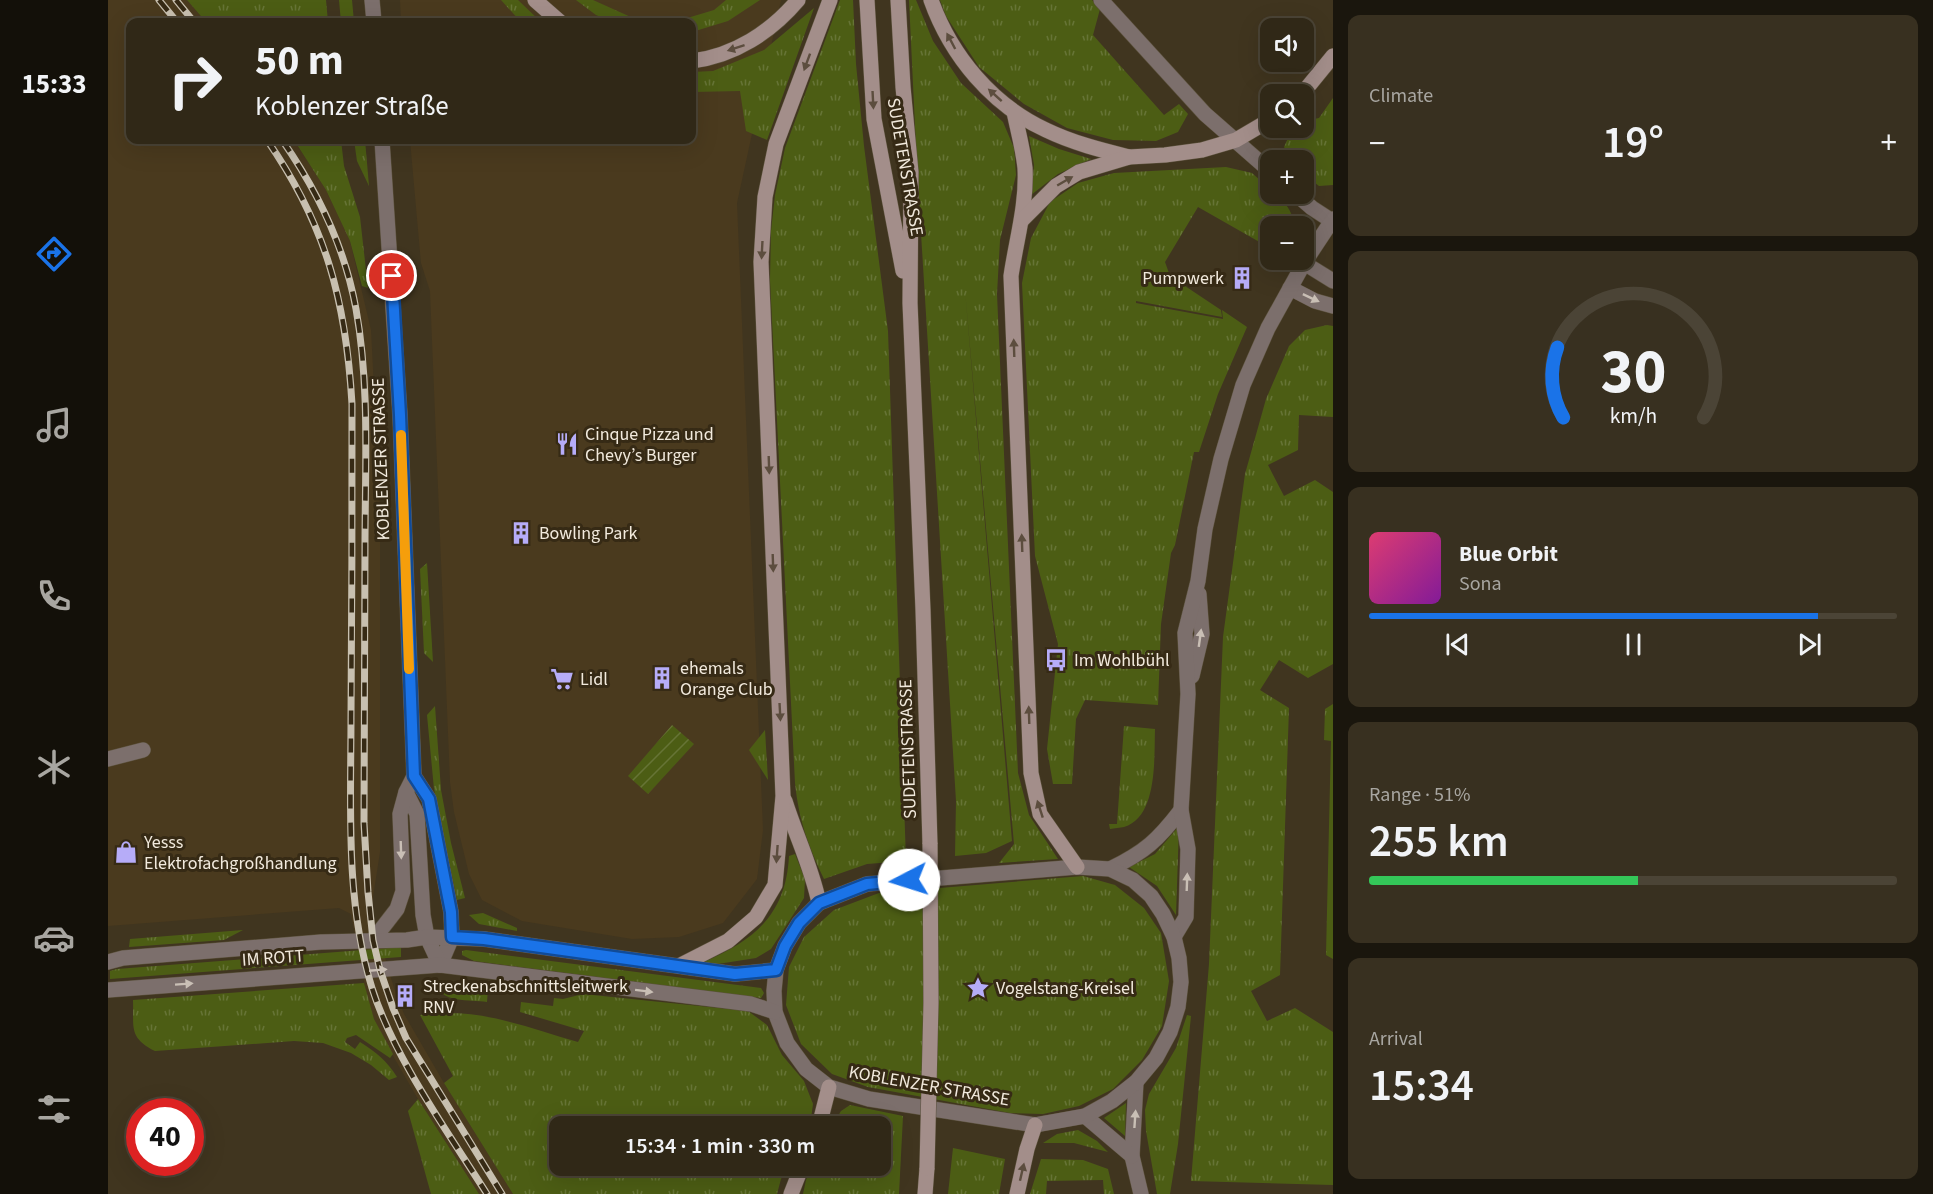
<!DOCTYPE html>
<meta charset="utf-8">
<style>
body{margin:0;font-family:"Source Sans 3",sans-serif;background:#383020;color:#f1f3f6;height:100vh;display:flex;flex-direction:column;font-size:22px;white-space:nowrap}
*{box-sizing:border-box;margin:0}
p{font-size:20px;color:#a8a6a1}
.icon{flex:none;width:33px;height:33px;fill:none;stroke:currentColor;stroke-width:2;stroke-linecap:round;stroke-linejoin:round}
.map{position:relative;flex:1;overflow:hidden}
.side{display:flex;flex-direction:column;gap:15px;padding:15px;background:#1a160d;width:600px}
.side>*{flex:none}
.guide{position:absolute;left:18px;top:18px;width:570px;height:126px;border-radius:12px;box-shadow:0 6px 24px #0002,0 0 0 2px #4b4436;background:#302817;color:#f1f3f6;overflow:hidden}
.tools{position:absolute;left:1152px;top:18px;display:grid;gap:12px}
.tools a{display:grid;place-items:center;width:54px;height:54px;border-radius:12px;background:#302817;box-shadow:0 6px 24px #0002,0 0 0 2px #4b4436;font-size:30px}
.speed{position:absolute;left:18px;top:1098px;display:flex;gap:12px;font-size:30px;font-weight:700;text-align:center}
.speed>*{display:grid;place-content:center;width:78px;height:78px;border-radius:50%;background:#302817;box-shadow:0 6px 24px #0002,0 0 0 2px #4b4436;line-height:1}
.speed .limit{border:9px solid #d22;background:#fff;color:#111}
.pin{position:absolute;display:grid;place-items:center;width:51px;height:51px;color:#fff;margin:-26px;border:3px solid #fff;border-radius:50%;box-shadow:0 2px 6px #0007}
.me{position:absolute;width:66px;margin:-33px;rotate:265deg;stroke-linejoin:round;filter:drop-shadow(0 0 4px #0008)}
.turn{display:flex;align-items:center;gap:21px;height:126px;padding:0 30px;font-size:27px}
.turn .icon{width:78px;height:78px;stroke-width:2.5}
.turn b{display:block;font-size:42px;line-height:51px}
.big{font-size:45px;font-weight:600;line-height:1.1}
.side .tile{flex:1;display:flex;flex-direction:column;justify-content:center;gap:9px;min-width:0;padding:0 21px;border-radius:12px;background:#383020}
.side .dial{align-items:center;gap:0}
.dial svg{height:156px;overflow:visible;fill:none;stroke:#4b4436;stroke-width:7;stroke-linecap:round;text-anchor:middle}
.dial text{fill:#f1f3f6;stroke:none}
.song{display:flex;align-items:center;gap:18px}
.cover{width:72px;height:72px;border-radius:9px;background:linear-gradient(135deg,hsl(340 70% 55%),hsl(290 70% 35%))}
.played{height:6px;border-radius:3px;background:linear-gradient(90deg,#1a73e8 85%,#4b4436 85%)}
.keys{display:flex;justify-content:space-around;direction:ltr}
.heat{display:flex;justify-content:space-between;align-items:center;font-size:33px;direction:ltr}
.charge{height:9px;border-radius:4px;background:linear-gradient(90deg,#34c759 51%,#4b4436 0)}
.trip{position:absolute;left:441px;top:1116px;width:342px;height:60px;border-radius:12px;background:#302817;box-shadow:0 6px 24px #0002,0 0 0 2px #4b4436;font-weight:600;line-height:60px;text-align:center}
main{display:flex;flex:1;min-height:0}
.tab-bar{display:flex;flex-direction:column;width:108px;justify-content:space-around;align-items:center;background:#131009;color:#a8a6a1}
.tab-bar .icon{width:42px;height:42px}
.tab-bar .active{color:#1a73e8}
.tab-bar b{font-size:27px;color:#f1f3f6}
.map>svg:first-child{display:block}
.built{fill:#4a3a1e}
.grass{fill:url(#grass-tufts)}
.garden{fill:url(#garden-furrows)}
.lines{fill:none;stroke-linecap:round;stroke-linejoin:round}
.minor-casing{stroke:#5c523d;stroke-width:16}
.tertiary-casing{stroke:#5c523d;stroke-width:16}
.secondary-casing{stroke:#5c523d;stroke-width:16}
.minor{stroke:#7c6f6c;stroke-width:15}
.tertiary{stroke:#7c6f6c;stroke-width:15}
.secondary{stroke:#a38e8a;stroke-width:15}
.rail-casing{stroke:#c8c0b0;stroke-width:7}
.rail{stroke:#362a15;stroke-width:4.5;stroke-dasharray:14;stroke-linecap:butt}
.secondary-bridge-casing{stroke:#5c523d;stroke-width:16;stroke-linecap:butt}
.secondary-bridge{stroke:#a38e8a;stroke-width:15}
.oneway{fill:#5c4d3e}
.oneway2{fill:#c9bfb5}
.route-casing{stroke:#114b97;stroke-width:15}
.route{stroke:#1a73e8;stroke-width:10}
.slow{stroke:#f59e0b;stroke-width:10}
.labels{text-anchor:middle;dominant-baseline:central;stroke-width:6;stroke-linejoin:round;paint-order:stroke}
.street-label{font-size:18px;fill:#f2eadd;stroke:#362a15}
.poi-label{font-size:18px;fill:#f2eadd;stroke:#362a15;text-anchor:start}
</style>
<main>
<nav class="tab-bar">
<b>15:33</b>
<svg class="icon active" aria-label="directions" viewBox="0 0 24 24"><path d="M12 3l9 9-9 9-9-9zM9 14v-3h6M13 9l2 2-2 2"/></svg>
<svg class="icon" aria-label="music" viewBox="0 0 24 24"><path d="M9 18V5l10-2v13"/><circle cx="6" cy="18" r="3"/><circle cx="16" cy="16" r="3"/></svg>
<svg class="icon" aria-label="phone" viewBox="0 0 24 24"><path d="M5 4h4l2 5-3 2q2 4 5 5l2-3 5 2v4C11 20 4 13 5 4z"/></svg>
<svg class="icon" aria-label="climate" viewBox="0 0 24 24"><path d="M12 3v18M4 7l16 10M4 17L20 7"/></svg>
<svg class="icon" aria-label="car" viewBox="0 0 24 24"><path d="M5 17H2v-5l4-1 3-4h7l3 4 3 1v5h-3M9 17h6M6 11h13"/><circle cx="7" cy="17" r="2"/><circle cx="17" cy="17" r="2"/></svg>
<svg class="icon" aria-label="filters" viewBox="0 0 24 24"><path d="M4 7h16M4 17h16"/><circle cx="9" cy="7" r="2"/><circle cx="15" cy="17" r="2"/></svg>
</nav>
<div class="map">
<svg width="1225" height="1194" viewBox="0 0 1225 1194">
<defs>
<pattern id="grass-tufts" width="24" height="20" patternUnits="userSpaceOnUse" patternTransform="scale(1.5)"><rect width="24" height="20" fill="#4c5d14"/><path d="M3 7l-1-3M5 7V3M7 7l1-3M15 17l-1-3M17 17v-4M19 17l1-3" fill="none" stroke="#667436"/></pattern>
<pattern id="garden-furrows" width="10" height="10" patternUnits="userSpaceOnUse" patternTransform="scale(1.5)"><rect width="10" height="10" fill="#4c5d14"/><path d="M-1 1l2-2M0 10L10 0M9 11l2-2" fill="none" stroke="#667436"/></pattern>
</defs>
<rect width="100%" height="100%" fill="#40351f"/>
<g class="built">
<path d="M0,0h79l19,22h-76v118h164l32,50 24,51 21,89 9,174v348l-9,58 23,78 10,26 40,69 69,111h-34l-61,-95 -29,-50 -15,-30 -8,-27 -15,-78 -12,-6 -231,18z"/>
<path d="M292,0h381l-44,203 26,627 -6,49 -34,44 -44,14 -47,2 -110,-18 -40,-21 -13,-26 -15,-62 -4,-30 -20,-491 -9,-28 -11,-123h282v-118h-291z"/>
</g>
<g class="grass">
<path d="M79,0h139l2,22h-122z"/>
<path d="M231,0h13l2,22h-13z"/>
<path d="M393,0h17l23,22h-20z"/>
<path d="M468,0h17l40,18 41,4 40,-12 12,-10h34l-32,21 -36,11v-10h-79l-17,-7z"/>
<path d="M732,0h13l3,64 8,82 24,185 18,530 -39,3 -43,15c-16,-34 -25,-58 -29,-96l-25,-503 1,-49 4,-36 10,-47z"/>
<path d="M801,0h7l17,41 28,42 42,39 11,26 2,27 -16,65 -3,54 21,479 11,42 29,44 -59,4 15,-19 -49,-554 47,551 -26,12 -31,3 1,-55 -39,-633z"/>
<path d="M832,0h152l8,9 -7,26 71,80 15,-11 9,10 -10,18 -22,9 -43,-1 -46,-12 -43,-24 -45,-37 -33,-51z"/>
<path d="M706,8l-47,132 -21,-9 -6,-40 -48,1v-20l21,-1 51,-21z"/>
<path d="M1225,98v87l-14,1 -15,-12v-14h-12l-8,-13 5,-11 9,-8h6l1,-7 14,-3z"/>
<path d="M921,136l30,13 32,10 -33,15 -27,21 3,-30z"/>
<path d="M186,140h47l3,26 16,51 8,71 -6,-2 -12,-45 -24,-51z"/>
<path d="M246,140h11l4,46 -12,-25z"/>
<path d="M1118,167l26,6 18,16v5h5c10,8 19,18 18,32h-23v22l-72,-41 -33,55 5,14 51,34 1,7 -86,-16v-7v9l87,16 -1,-9 25,17 -29,67 -19,58h-5l-19,93 -4,8 -10,71 -3,81 -73,-5 -9,19 -4,65h-19l-6,-35 11,-105 -23,-88 -13,-273 9,-45 19,-36 28,-19 36,-10z"/>
<path d="M1219,325l6,1v91l-34,-2 -1,35 -30,15 16,31 31,-16 18,12v172l-25,14 -29,-18 -19,30 29,18 -9,267 -29,16 16,30 28,-13 38,24v153l-142,-4 18,-217 14,-327 22,-163 21,-75 23,-53 16,-16z"/>
<path d="M319,563l6,99 -9,-9 -4,-84z"/>
<path d="M1225,704v255l-7,-4 5,-214 -7,-1 1,-31z"/>
<path d="M327,706l6,84 10,53 14,55 -8,2 -23,-111 -7,-74z"/>
<path d="M1016,726l31,3c-1,28 3,88 -31,98 -4,1 -10,1 -14,2l-1,-5h8z"/>
<path d="M657,730l3,50 -19,-30z"/>
<path d="M1071,826l-3,89 -19,-29 -28,-19 26,-13z"/>
<path d="M687,854l10,25 -1,19 -33,51 -15,9 -51,8 -1,-4c51,-22 82,-48 85,-106z"/>
<path d="M975,876l32,9 29,23 17,25 8,48 -7,45 -20,34 -29,29 -34,17 -36,8 -33,-1 -142,-26 -36,-13 -31,-30 -15,-39 3,-38 15,-30 30,-27 45,-17z"/>
<path d="M375,913l34,15v3l-38,-7 -10,-9z"/>
<path d="M135,930l-19,10 -95,7 1,-8z"/>
<path d="M293,947v10l-291,22v-8l7,-2z"/>
<path d="M358,950l295,38 3,5 -3,5 -287,-37 -12,-6v-4z"/>
<path d="M329,982l51,6 -1,14c-16,-3 -49,2 -50,-20z"/>
<path d="M256,983l10,36 19,35 -3,4 -34,-23 -9,3 -2,4 10,7 5,-7c16,10 27,19 37,35l-8,3 -18,-15 -20,-12 -28,-10 -29,-2 -139,10c-27,-14 -21,-24 -22,-51z"/>
<path d="M475,994l165,17 19,14 15,30 22,26 9,23 -3,22h-250v40h228l-7,13 -4,15h-264l-69,-111 9,-7 -33,-61c58,-8 103,11 158,27l6,-11 -64,-19 1,-10 32,4 1,-8 9,1z"/>
<path d="M1079,1015l4,1 -13,128 -8,50h-13l-11,-63 -1,-21 4,-16 27,-46z"/>
<path d="M310,1099l61,95h-48l-23,-83z"/>
<path d="M1018,1103l-1,33 -21,-18z"/>
<path d="M742,1105l53,11 -4,78h-96l3,-14 6,-14h68v-40h-48l9,-15z"/>
<path d="M970,1130l19,11 11,11 -34,-9h-31l14,-9z"/>
<path d="M845,1148l52,11 -6,35h-51z"/>
<path d="M933,1159l42,1 25,9 6,25h-10l-1,-14 -56,1 -1,13h-16z"/>
</g>
<path class="garden" d="M564,725l22,19 -46,50 -20,-18z"/>
<g class="lines">
<g class="minor-casing">
<g id="minor">
<path d="M993,0l104,114 65,57"/>
<path d="M1188,194l16,14 20,13"/>
<path d="M1196,263l29,18"/>
<path d="M1182,288l25,13 18,5"/>
<path d="M1084,676l10,-42 -3,-40"/>
<path d="M0,759l35,-9"/>
<path d="M1002,869c35,-17 48,-29 71,-59"/>
<path d="M1066,937l12,-20 2,-68 -7,-39 7,-116 -3,-61 13,-52 7,-52 16,-70 22,-74 25,-57 36,-65 29,-44"/>
<path d="M1028,1082l-4,74 9,38"/>
<path d="M977,1116l47,40"/>
</g>
</g>
<g class="tertiary-casing">
<g id="tertiary">
<path d="M264,0l2,22"/>
<path d="M306,776l15,23 22,113 1,25 -12,28"/>
<path d="M298,792l11,22 6,101 4,22 13,28"/>
<path d="M969,867l33,2 23,11 18,16 12,18 11,23 5,21 2,24 -3,25 -8,25 -14,26 -20,24 -24,19 -27,15 -50,9 -166,-26 -40,-12 -23,-18 -19,-26 -12,-31 -1,-21 2,-21 9,-24 14,-23 20,-20 48,-19z"/>
<path d="M265,940l24,-31 6,-18 -3,-77 6,-22 8,-16 -14,-361 -18,-275"/>
<path d="M0,962l15,-4 198,-16 86,-2 20,-3 57,2 251,35 41,-4"/>
<path d="M0,990l332,-25 311,39 24,8"/>
</g>
</g>
<g class="secondary-casing">
<g id="secondary">
<path d="M427,0l25,22"/>
<path d="M759,0l7,119 29,152"/>
<path d="M790,0l5,87 8,85 -1,131 13,307 7,234"/>
<path d="M823,0c20,56 61,105 115,130 27,13 55,20 83,27"/>
<path d="M584,61c42,-5 79,-29 106,-61"/>
<path d="M1194,94l31,-38"/>
<path d="M906,112c4,19 9,37 11,56 2,37 -9,73 -14,108l20,497 9,41 37,53"/>
<path d="M914,220l34,-34 23,-14 50,-15 36,-2 37,-5 34,-10 34,-20"/>
<path d="M677,801c11,35 27,67 34,102"/>
<path d="M571,966l49,-25 28,-24 19,-32 8,-89 -22,-534 4,-65 11,-53 54,-144"/>
<path d="M711,1126l10,-39"/>
<path d="M683,1194l11,-28"/>
<path d="M817,1194l2,-26"/>
<path d="M909,1194l10,-45 8,-24"/>
</g>
</g>
<use href="#minor" class="minor"/>
<use href="#tertiary" class="tertiary"/>
<use href="#secondary" class="secondary"/>
<g class="rail-casing">
<g id="rail">
<path d="M51,0l18,22"/>
<path d="M68,0l18,22"/>
<path d="M159,140c59,85 79,161 85,264 0,105 0,209 -1,314 0,89 -6,183 21,270 22,70 76,144 115,206"/>
<path d="M174,140c35,50 63,108 74,169 14,78 9,158 9,236 0,93 -1,185 -1,278l4,69 5,48 7,30 13,38 13,30 96,156"/>
</g>
</g>
<use href="#rail" class="rail"/>
<g class="secondary-bridge-casing">
<path id="secondary-bridge" d="M819,1168l4,-165 -1,-159"/>
</g>
<use href="#secondary-bridge" class="secondary-bridge"/>
</g>
<defs><path id="oneway-solid" d="M-6-.8H1V-3.2L6.5 0L1 3.2V.8H-6Z" transform="scale(1.5)"/></defs>
<g class="oneway">
<use href="#oneway-solid" transform="translate(843 41) rotate(-118)"/>
<use href="#oneway-solid" transform="translate(628 48) rotate(162)"/>
<use href="#oneway-solid" transform="translate(699 62) rotate(110)"/>
<use href="#oneway-solid" transform="translate(887 95) rotate(-138)"/>
<use href="#oneway-solid" transform="translate(765 100) rotate(87)"/>
<use href="#oneway-solid" transform="translate(957 181) rotate(-30)"/>
<use href="#oneway-solid" transform="translate(654 250) rotate(93)"/>
<use href="#oneway-solid" transform="translate(906 348) rotate(-92)"/>
<use href="#oneway-solid" transform="translate(661 465) rotate(88)"/>
<use href="#oneway-solid" transform="translate(914 543) rotate(-92)"/>
<use href="#oneway-solid" transform="translate(665 563) rotate(88)"/>
<use href="#oneway-solid" transform="translate(672 712) rotate(87)"/>
<use href="#oneway-solid" transform="translate(921 715) rotate(-92)"/>
<use href="#oneway-solid" transform="translate(932 809) rotate(-108)"/>
<use href="#oneway-solid" transform="translate(669 854) rotate(94)"/>
<use href="#oneway-solid" transform="translate(914 1172) rotate(-77)"/>
</g>
<g class="oneway2">
<use href="#oneway-solid" transform="translate(1203 298) rotate(25)"/>
<use href="#oneway-solid" transform="translate(1092 638) rotate(-82)"/>
<use href="#oneway-solid" transform="translate(293 850) rotate(88)"/>
<use href="#oneway-solid" transform="translate(1079 882) rotate(-88)"/>
<use href="#oneway-solid" transform="translate(270 970) rotate(-5)"/>
<use href="#oneway-solid" transform="translate(76 984) rotate(-4)"/>
<use href="#oneway-solid" transform="translate(536 991) rotate(7)"/>
<use href="#oneway-solid" transform="translate(1027 1119) rotate(-86)"/>
</g>
<g class="lines">
<g class="route-casing">
<path id="route" d="M284,276l8,139 14,361 15,23 22,113 1,25 32,2 251,35 41,-4 9,-24 14,-23 20,-20 48,-19 42,-4"/>
</g>
<use href="#route" class="route"/>
<path class="slow" d="M293,435l8,234"/>
</g>
<defs>
<g id="building-bare" transform="scale(1.8)"><path d="M-4-6H4V6H1V3H-1V6H-4ZM-2.5-4.3h1.7v1.8h-1.7ZM.8-4.3h1.7v1.8H.8ZM-2.5-1h1.7V.8h-1.7ZM.8-1h1.7V.8H.8Z" fill="#b6acf8" stroke="#362a15" stroke-width="2.5" paint-order="stroke"/></g>
<g id="restaurant-bare" transform="scale(1.8)"><path d="M-5-6h1v4h1v-4h1v4h1v-4h1v5L-1.5 .5V6h-2V.5L-5-1ZM5-6V6H3V1.5H1.5Q1.5-4 5-6Z" fill="#b6acf8" stroke="#362a15" stroke-width="2.5" paint-order="stroke"/></g>
<g id="bus-bare" transform="scale(1.8)"><path d="M-5-6H5V4H4V6H2V4H-2V6H-4V4H-5ZM-3.5-4V0h7V-4ZM-3.5 1.2v1.5H-2V1.2ZM2 1.2v1.5H3.5V1.2Z" fill="#b6acf8" stroke="#362a15" stroke-width="2.5" paint-order="stroke"/></g>
<g id="supermarket-bare" transform="scale(1.8)"><path d="M-6-5.5h2.5l.6 2H6L4.5 2H-2.5L-4.4-4H-6ZM-1.5 3.2a1.3 1.3 0 1 0 .1 0ZM3 3.2a1.3 1.3 0 1 0 .1 0Z" fill="#b6acf8" stroke="#362a15" stroke-width="2.5" paint-order="stroke"/></g>
<g id="shop-bare" transform="scale(1.8)"><path d="M-5-2.5h2.3a2.7 3.5 0 0 1 5.4 0H5L5.5 6h-11ZM-1.5-2.5h3a1.5 2.3 0 0 0-3 0Z" fill="#b6acf8" stroke="#362a15" stroke-width="2.5" paint-order="stroke"/></g>
<g id="sight-bare" transform="scale(1.8)"><path d="M0-6L1.8-2.2L6-1.7L2.9 1.2L3.7 5.4L0 3.3L-3.7 5.4L-2.9 1.2L-6-1.7L-1.8-2.2Z" fill="#b6acf8" stroke="#362a15" stroke-width="2.5" paint-order="stroke"/></g>
</defs>
<g fill-rule="evenodd">
<use href="#building-bare" x="1134" y="278"/>
<use href="#restaurant-bare" x="459" y="444"/>
<use href="#building-bare" x="413" y="533"/>
<use href="#bus-bare" x="948" y="660"/>
<use href="#building-bare" x="554" y="678"/>
<use href="#supermarket-bare" x="454" y="679"/>
<use href="#shop-bare" x="18" y="852"/>
<use href="#sight-bare" x="870" y="988"/>
<use href="#building-bare" x="297" y="996"/>
</g>
<g class="labels">
<g class="street-label">
<text transform="translate(797 167) rotate(80)">SUDETENSTRASSE</text>
<text transform="translate(273 459) rotate(-92)">KOBLENZER STRASSE</text>
<text transform="translate(800 749) rotate(-92)">SUDETENSTRASSE</text>
<text transform="translate(165 958) rotate(-4)">IM ROTT</text>
<text transform="translate(821 1086) rotate(10)">KOBLENZER STRASSE</text>
</g>
<g class="poi-label">
<text x="1116" y="278" text-anchor="end">Pumpwerk</text>
<text x="477" y="434">Cinque Pizza und<tspan x="477" dy="21">Chevy’s Burger</tspan></text>
<text x="431" y="533">Bowling Park</text>
<text x="966" y="660">Im Wohlbühl</text>
<text x="572" y="668">ehemals<tspan x="572" dy="21">Orange Club</tspan></text>
<text x="472" y="679">Lidl</text>
<text x="36" y="842">Yesss<tspan x="36" dy="21">Elektrofachgroßhandlung</tspan></text>
<text x="315" y="986">Streckenabschnittsleitwerk<tspan x="315" dy="21">RNV</tspan></text>
<text x="888" y="988">Vogelstang-Kreisel</text>
</g>
</g>
</svg>
<div class="tools">
<a><svg class="icon" aria-label="sound" viewBox="0 0 24 24"><path d="M4 9h4l5-4v14l-5-4H4zM17 9q2 3 0 6"/></svg></a>
<a><svg class="icon" aria-label="search" viewBox="0 0 24 24"><circle cx="10" cy="10" r="6"/><path d="M15 15l6 6"/></svg></a>
<a>+</a>
<a>−</a>
</div>
<div class="speed"><div class="limit">40</div></div>
<div class="pin" style="left:284px;top:276px;background:#d93025"><svg class="icon" aria-label="arrive" viewBox="0 0 24 24"><path d="M6 21V4h12l-3 4 3 4H6"/></svg></div>
<svg class="me" style="left:801px;top:880px" viewBox="-20 -20 40 40"><circle r="19" fill="#fff"/><path d="M0-13L10 11 0 6-10 11z" fill="#1a73e8"/></svg>
<div class="trip">15:34 · 1 min · 330 m</div>
<div class="guide">
<div class="turn"><svg class="icon" aria-label="right" viewBox="0 0 24 24"><path d="M7 20v-9h11M14 6l5 5-5 5"/></svg><div><b>50 m</b>Koblenzer Straße</div></div>
</div>
</div>
<section class="side">
<div class="tile"><p>Climate</p>
<div class="heat"><a>−</a><b class="big">19°</b><a>+</a></div>
</div>
<div class="tile dial"><svg viewBox="0 0 100 80">
<path d="M14 69A42 42 0 1 1 86 69"/>
<path d="M14 69A42 42 0 0 1 11 33" stroke="#1a73e8"/>
<text x="50" y="56" font-size="32" font-weight="700">30</text>
<text x="50" y="72" font-size="11">km/h</text>
</svg></div>
<div class="tile">
<div class="song"><i class="cover"></i><div><b>Blue Orbit</b><p>Sona</p></div></div>
<div class="played"></div>
<div class="keys"><svg class="icon" aria-label="previous" viewBox="0 0 24 24"><path d="M18 5L8 12l10 7zM5 5v14"/></svg><svg class="icon" aria-label="pause" viewBox="0 0 24 24"><path d="M8 5v14M16 5v14"/></svg><svg class="icon" aria-label="next" viewBox="0 0 24 24"><path d="M6 5l10 7-10 7zM19 5v14"/></svg></div>
</div>
<div class="tile"><p>Range · 51%</p><b class="big">255 km</b><div class="charge"></div></div>
<div class="tile"><p>Arrival</p><b class="big">15:34</b></div>
</section>
</main>
